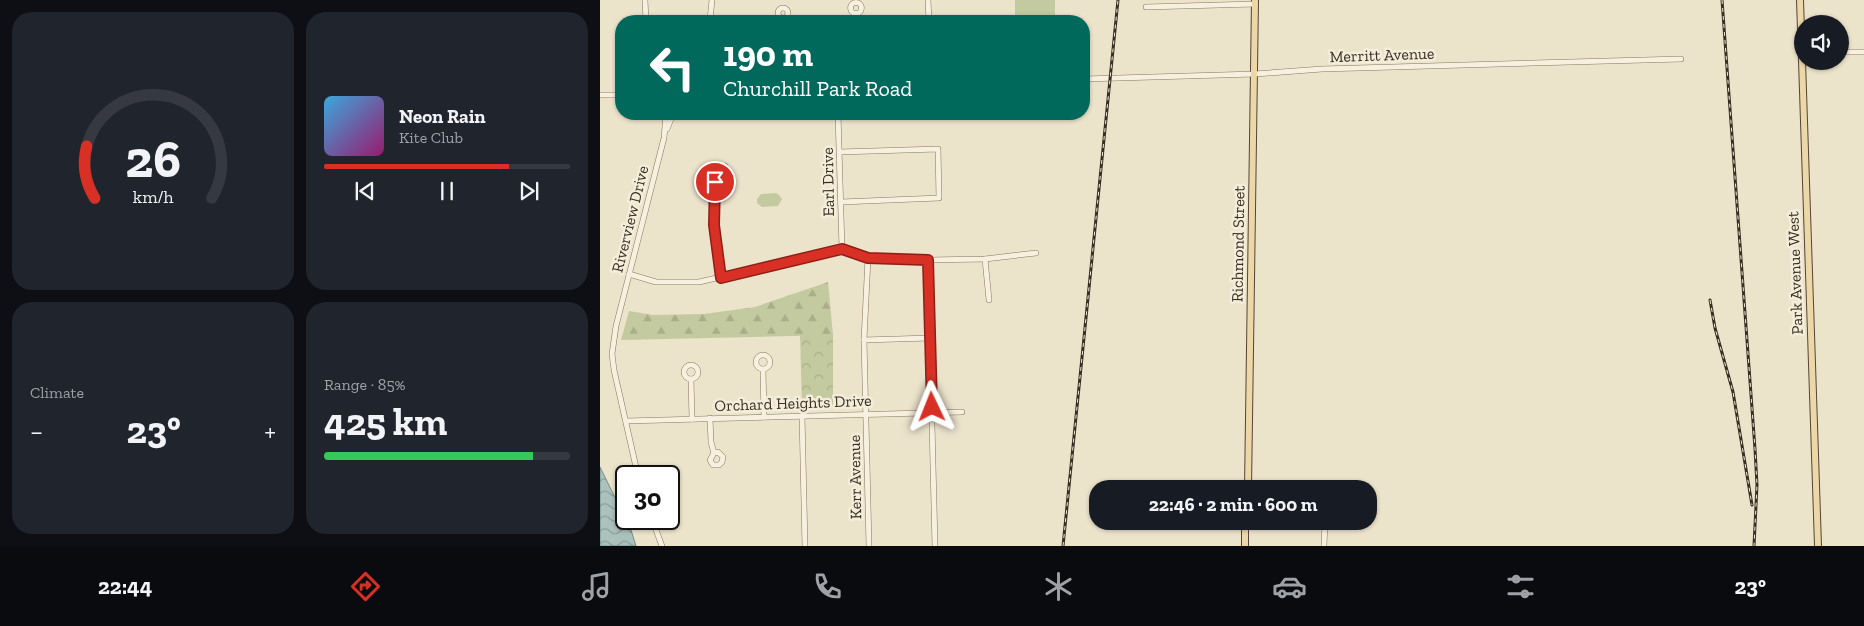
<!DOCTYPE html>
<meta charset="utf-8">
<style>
body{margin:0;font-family:"Zilla Slab",serif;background:#20242c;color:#f1f3f6;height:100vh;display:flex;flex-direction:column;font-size:19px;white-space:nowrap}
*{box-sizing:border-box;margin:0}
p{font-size:16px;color:#9ea1a6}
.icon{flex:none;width:28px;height:28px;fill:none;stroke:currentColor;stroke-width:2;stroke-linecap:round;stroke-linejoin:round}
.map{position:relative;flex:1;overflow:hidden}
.side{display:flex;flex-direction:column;gap:12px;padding:12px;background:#0d0f14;width:600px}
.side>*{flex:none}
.top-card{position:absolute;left:15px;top:15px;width:475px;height:105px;border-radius:20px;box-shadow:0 1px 4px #0004;background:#00695c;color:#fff;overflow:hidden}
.tools{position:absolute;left:1194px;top:15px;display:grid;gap:10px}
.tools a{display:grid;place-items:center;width:55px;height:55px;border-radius:50%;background:#171b24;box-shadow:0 1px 4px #0004;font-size:25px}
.speed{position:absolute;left:15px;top:465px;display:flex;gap:10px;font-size:25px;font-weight:700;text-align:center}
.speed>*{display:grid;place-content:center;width:65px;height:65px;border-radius:50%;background:#171b24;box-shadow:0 1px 4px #0004;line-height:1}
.speed .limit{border:2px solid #111;border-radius:8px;background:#fff;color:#111}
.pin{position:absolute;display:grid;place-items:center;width:42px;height:42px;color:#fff;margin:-21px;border:2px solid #fff;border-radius:50%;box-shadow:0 1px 5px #0007}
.me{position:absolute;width:55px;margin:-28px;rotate:358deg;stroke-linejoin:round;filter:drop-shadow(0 0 4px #0008)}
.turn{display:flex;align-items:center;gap:18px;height:105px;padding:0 25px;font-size:22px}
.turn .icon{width:65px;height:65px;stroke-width:2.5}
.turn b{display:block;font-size:35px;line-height:42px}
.big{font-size:38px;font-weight:800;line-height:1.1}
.side .card{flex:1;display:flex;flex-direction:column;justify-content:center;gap:8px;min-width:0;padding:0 18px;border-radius:20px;background:#20242c}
.side .dial{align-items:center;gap:0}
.dial svg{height:130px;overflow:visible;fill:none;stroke:#363941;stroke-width:7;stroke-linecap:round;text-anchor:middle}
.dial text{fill:#f1f3f6;stroke:none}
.song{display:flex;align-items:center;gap:15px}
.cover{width:60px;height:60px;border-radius:8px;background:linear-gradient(135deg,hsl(200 70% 55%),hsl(320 70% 35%))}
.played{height:5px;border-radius:2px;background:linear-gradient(90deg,#d93025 75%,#363941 75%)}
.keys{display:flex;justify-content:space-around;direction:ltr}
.heat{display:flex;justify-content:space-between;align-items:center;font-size:28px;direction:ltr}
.charge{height:8px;border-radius:4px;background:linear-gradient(90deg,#34c759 85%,#363941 0)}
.side .tiles{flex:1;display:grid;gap:12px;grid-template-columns:repeat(2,1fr)}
.trip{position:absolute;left:489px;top:480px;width:288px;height:50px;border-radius:20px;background:#171b24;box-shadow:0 1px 4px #0004;font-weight:800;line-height:50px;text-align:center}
.dock{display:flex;height:80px;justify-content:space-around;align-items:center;background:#090b0e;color:#9ea1a6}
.dock .icon{width:35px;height:35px}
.dock .active{color:#d93025}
.dock b{font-size:22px;color:#f1f3f6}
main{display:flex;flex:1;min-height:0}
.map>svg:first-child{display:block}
.grass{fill:#c4ca9f}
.forest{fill:url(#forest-firs)}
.park{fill:url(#park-crowns)}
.water{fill:url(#water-waves);stroke:#728f89}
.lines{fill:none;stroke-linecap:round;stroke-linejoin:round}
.minor-casing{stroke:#887660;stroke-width:6}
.major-casing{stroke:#564534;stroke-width:8}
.minor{stroke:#f7f0de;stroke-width:5}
.major{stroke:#ebd7a7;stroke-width:6}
.rail-casing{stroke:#392e22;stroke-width:3}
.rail{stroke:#f4edda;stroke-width:1;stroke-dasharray:4;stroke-linecap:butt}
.route-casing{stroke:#8d1f18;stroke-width:12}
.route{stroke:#d93025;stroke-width:9}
.labels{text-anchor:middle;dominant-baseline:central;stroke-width:5;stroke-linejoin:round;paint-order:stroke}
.street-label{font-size:16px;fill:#392e22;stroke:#f4edda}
</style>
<main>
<section class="side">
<div class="tiles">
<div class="card dial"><svg viewBox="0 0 100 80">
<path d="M14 69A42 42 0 1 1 86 69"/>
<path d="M14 69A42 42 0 0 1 9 37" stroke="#d93025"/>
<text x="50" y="56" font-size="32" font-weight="700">26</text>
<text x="50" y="72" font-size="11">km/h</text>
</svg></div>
<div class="card">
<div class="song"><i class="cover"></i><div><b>Neon Rain</b><p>Kite Club</p></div></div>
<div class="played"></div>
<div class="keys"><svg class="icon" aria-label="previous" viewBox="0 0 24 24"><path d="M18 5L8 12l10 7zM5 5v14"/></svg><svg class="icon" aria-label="pause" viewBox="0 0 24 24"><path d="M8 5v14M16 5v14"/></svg><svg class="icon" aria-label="next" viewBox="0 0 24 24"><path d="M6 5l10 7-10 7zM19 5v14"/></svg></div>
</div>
<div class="card"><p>Climate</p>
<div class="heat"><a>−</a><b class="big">23°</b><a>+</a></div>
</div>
<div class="card"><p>Range · 85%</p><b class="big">425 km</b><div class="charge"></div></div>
</div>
</section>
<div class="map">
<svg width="1264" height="546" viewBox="0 0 1264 546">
<defs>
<pattern id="forest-firs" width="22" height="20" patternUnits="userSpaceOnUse" patternTransform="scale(1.25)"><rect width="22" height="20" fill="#c4ca9f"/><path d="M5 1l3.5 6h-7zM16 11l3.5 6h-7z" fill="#a9ae89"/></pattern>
<pattern id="park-crowns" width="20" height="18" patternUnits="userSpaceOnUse" patternTransform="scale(1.25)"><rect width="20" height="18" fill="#c4ca9f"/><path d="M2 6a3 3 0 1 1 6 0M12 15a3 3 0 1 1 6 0" fill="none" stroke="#a9ae89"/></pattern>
<pattern id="water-waves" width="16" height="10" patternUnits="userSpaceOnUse" patternTransform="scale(1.25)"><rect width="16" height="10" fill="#abc1bb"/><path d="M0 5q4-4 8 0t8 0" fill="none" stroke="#8c9d98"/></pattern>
</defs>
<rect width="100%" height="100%" fill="#ece3cb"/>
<g class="grass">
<rect x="415" y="0" width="40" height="21"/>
<path d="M176,193l3,2 3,4 -4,7 -16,1 -5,-4v-4l4,-5z"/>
</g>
<path class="forest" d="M228,282l5,53 -212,5 8,-29 24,4 51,-1 51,-7z"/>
<path class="park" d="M200,335h33v71l-31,1z"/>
<path class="water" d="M0,467l31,63 5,16h-36z"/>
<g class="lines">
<g class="minor-casing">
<g id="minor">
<path d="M45,0l1,21"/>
<path d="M328,0l1,21"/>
<circle cx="256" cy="8" r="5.5"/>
<path d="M546,7l109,-3"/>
<circle cx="183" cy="13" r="5"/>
<path d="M56,21l54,-1 2,-20"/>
<path d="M1240,52h24"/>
<path d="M484,79l171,-5 67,-5 359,-10"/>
<path d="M0,95h21"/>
<path d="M238,114l4,135"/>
<path d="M67,129l6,-15"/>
<path d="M240,152l98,-3 1,49 -98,4"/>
<path d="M268,258l-4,82 5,206"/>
<path d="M385,259l4,41"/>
<path d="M328,260l7,286"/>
<path d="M29,274l27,8h43l143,-33 26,9 60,2 57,-1 51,-6"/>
<path d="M121,278l-7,-53 1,-43 10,-16"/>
<path d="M264,340l66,-2"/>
<circle cx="163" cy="362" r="7"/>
<circle cx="91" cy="372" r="7"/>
<path d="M163,369l1,48"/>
<path d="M91,379l1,40"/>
<path d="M202,416l3,130"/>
<path d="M110,418l1,24 3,11 -4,7 3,5h6l3,-3 1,-5 -5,-5 -4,1"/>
<path d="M26,421l336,-9"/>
<path d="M38,476l-24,-106 -2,-16 4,-28 48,-188 2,-24"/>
<path d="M648,488l63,-1 5,2"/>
<path d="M52,519l10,27"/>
<path d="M724,546l1,-25"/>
</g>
</g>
<g class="major-casing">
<g id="major">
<path d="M1200,0l18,546"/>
<path d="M648,489l7,-489"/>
<path d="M645,546v-25"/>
</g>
</g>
<use href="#minor" class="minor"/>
<use href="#major" class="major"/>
<g class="rail-casing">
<g id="rail">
<path d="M1122,0l33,449 2,36 -3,61"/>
<path d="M1110,300l5,28 18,64 19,113"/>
<path d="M463,546l55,-546"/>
</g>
</g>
<use href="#rail" class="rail"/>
</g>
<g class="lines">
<g class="route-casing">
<path id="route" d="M115,182l-1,43 7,53 121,-29 26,9 60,2 4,147"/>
</g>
<use href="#route" class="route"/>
</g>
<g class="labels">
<g class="street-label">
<text transform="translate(782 55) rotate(-2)">Merritt Avenue</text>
<text transform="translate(228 182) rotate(-91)">Earl Drive</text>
<text transform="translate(30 219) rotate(-76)">Riverview Drive</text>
<text transform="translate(638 244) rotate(-89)">Richmond Street</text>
<text transform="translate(1195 273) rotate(-92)">Park Avenue West</text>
<text transform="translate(193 403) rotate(-2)">Orchard Heights Drive</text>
<text transform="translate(255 477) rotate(-91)">Kerr Avenue</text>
</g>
</g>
</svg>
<div class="tools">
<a><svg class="icon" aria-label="sound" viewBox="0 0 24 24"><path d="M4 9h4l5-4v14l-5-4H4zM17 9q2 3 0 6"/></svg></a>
</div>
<div class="speed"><div class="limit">30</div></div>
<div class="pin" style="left:115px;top:182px;background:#d93025"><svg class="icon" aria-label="arrive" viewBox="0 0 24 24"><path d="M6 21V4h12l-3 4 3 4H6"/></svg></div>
<svg class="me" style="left:332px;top:407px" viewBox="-20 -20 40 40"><path d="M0-17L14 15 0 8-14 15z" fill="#d93025" stroke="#fff" stroke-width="4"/></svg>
<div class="trip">22:46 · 2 min · 600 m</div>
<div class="top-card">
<div class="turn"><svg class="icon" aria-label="left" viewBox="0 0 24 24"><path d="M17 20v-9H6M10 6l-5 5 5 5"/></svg><div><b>190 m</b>Churchill Park Road</div></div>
</div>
</div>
</main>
<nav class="dock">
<b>22:44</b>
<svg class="icon active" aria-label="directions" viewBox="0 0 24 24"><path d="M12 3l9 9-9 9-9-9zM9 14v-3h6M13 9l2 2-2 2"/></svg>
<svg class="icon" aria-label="music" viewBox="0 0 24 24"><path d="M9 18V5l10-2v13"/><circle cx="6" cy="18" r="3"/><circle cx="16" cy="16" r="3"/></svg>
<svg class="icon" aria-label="phone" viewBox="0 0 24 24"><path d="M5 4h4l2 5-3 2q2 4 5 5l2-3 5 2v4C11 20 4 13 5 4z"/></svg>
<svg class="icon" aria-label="climate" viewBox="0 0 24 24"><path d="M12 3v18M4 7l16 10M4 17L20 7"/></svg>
<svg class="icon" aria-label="car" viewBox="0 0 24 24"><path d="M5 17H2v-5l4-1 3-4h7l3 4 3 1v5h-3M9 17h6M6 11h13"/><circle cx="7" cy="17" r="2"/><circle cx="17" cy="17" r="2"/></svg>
<svg class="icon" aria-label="filters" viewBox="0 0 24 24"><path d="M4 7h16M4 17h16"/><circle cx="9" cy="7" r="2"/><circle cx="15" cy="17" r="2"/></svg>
<b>23°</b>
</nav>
